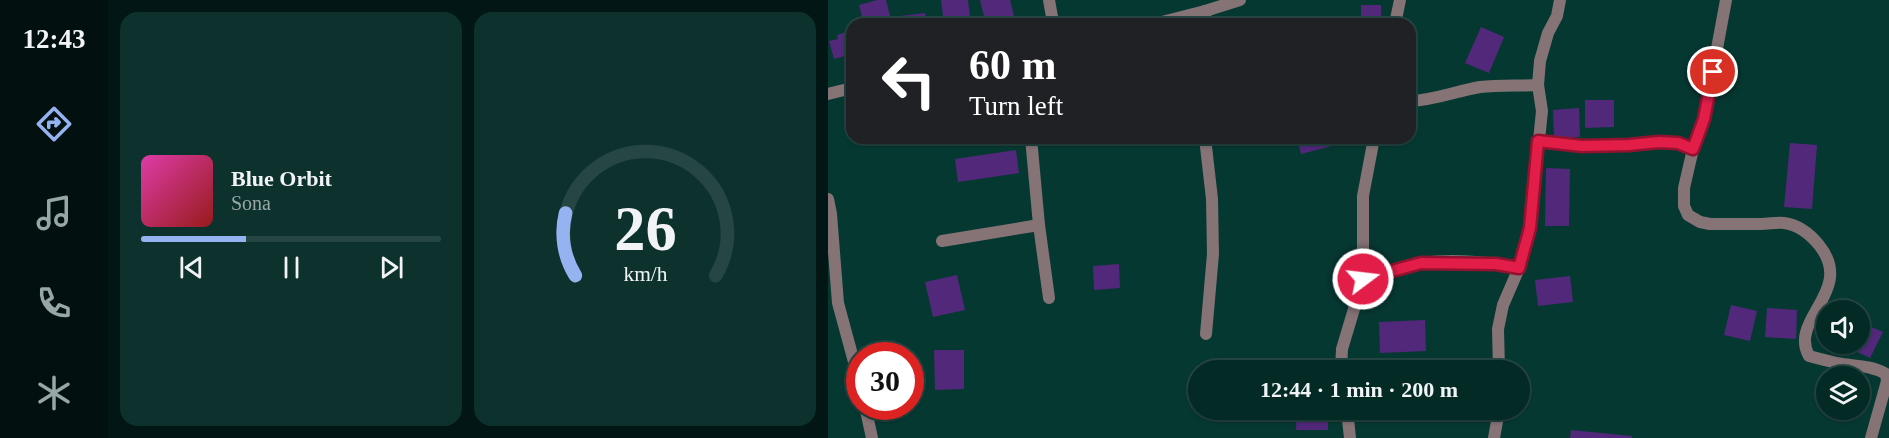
<!DOCTYPE html>
<meta charset="utf-8">
<style>
body{margin:0;font-family:Georgia,serif;background:#0d322e;color:#f1f3f6;height:100vh;display:flex;flex-direction:column;font-size:22px;white-space:nowrap}
*{box-sizing:border-box;margin:0}
p{font-size:20px;color:#97a7a7}
.icon{flex:none;width:33px;height:33px;fill:none;stroke:currentColor;stroke-width:2;stroke-linecap:round;stroke-linejoin:round}
.map{position:relative;flex:1;overflow:hidden}
.details{display:flex;flex-direction:column;gap:12px;padding:12px;background:#021715;width:720px}
.details>*{flex:none}
.hud{position:absolute;left:18px;top:18px;width:570px;height:126px;border-radius:18px;box-shadow:0 2px 4px #0004,0 0 0 2px #254643;background:#202124;color:#fff;overflow:hidden}
.buttons{position:absolute;left:988px;top:300px;display:grid;gap:12px}
.buttons a{display:grid;place-items:center;width:54px;height:54px;border-radius:50%;background:#042a26;box-shadow:0 2px 4px #0004,0 0 0 2px #254643;font-size:30px}
.speed{position:absolute;left:18px;top:342px;display:flex;gap:12px;font-size:30px;font-weight:700;text-align:center}
.speed>*{display:grid;place-content:center;width:78px;height:78px;border-radius:50%;background:#042a26;box-shadow:0 2px 4px #0004,0 0 0 2px #254643;line-height:1}
.speed .limit{border:9px solid #d22;background:#fff;color:#111}
.pin{position:absolute;display:grid;place-items:center;width:51px;height:51px;color:#fff;margin:-26px;border:3px solid #fff;border-radius:50%;box-shadow:0 2px 6px #0007}
.me{position:absolute;width:66px;margin:-33px;rotate:75deg;stroke-linejoin:round;filter:drop-shadow(0 0 4px #0008)}
.turn{display:flex;align-items:center;gap:21px;height:126px;padding:0 24px;font-size:27px}
.turn .icon{width:78px;height:78px;stroke-width:2.5}
.turn b{display:block;font-size:42px;line-height:51px}
.details .widget{flex:1;display:flex;flex-direction:column;justify-content:center;gap:9px;min-width:0;padding:0 21px;border-radius:18px;background:#0d322e}
.details .dial{align-items:center;gap:0}
.dial svg{height:156px;overflow:visible;fill:none;stroke:#254643;stroke-width:7;stroke-linecap:round;text-anchor:middle}
.dial text{fill:#f1f3f6;stroke:none}
.song{display:flex;align-items:center;gap:18px}
.cover{width:72px;height:72px;border-radius:9px;background:linear-gradient(135deg,hsl(320 70% 55%),hsl(0 70% 35%))}
.played{height:6px;border-radius:3px;background:linear-gradient(90deg,#95b2f1 35%,#254643 35%)}
.keys{display:flex;justify-content:space-around;direction:ltr}
.details .tiles{flex:1;display:grid;gap:12px;grid-template-columns:repeat(2,1fr)}
.trip{position:absolute;left:360px;top:360px;width:342px;height:60px;border-radius:30px;background:#042a26;box-shadow:0 2px 4px #0004,0 0 0 2px #254643;font-weight:600;line-height:60px;text-align:center}
main{display:flex;flex:1;min-height:0}
.tabs{display:flex;flex-direction:column;width:108px;justify-content:space-around;align-items:center;background:#02110f;color:#97a7a7}
.tabs .icon{width:42px;height:42px}
.tabs .selected{color:#95b2f1}
.tabs b{font-size:27px;color:#f1f3f6}
.map>svg:first-child{display:block}
.building{fill:#51287a}
.lines{fill:none;stroke-linecap:round;stroke-linejoin:round}
.street{stroke:#857376;stroke-width:12}
.route-casing{stroke:#92132f;stroke-width:15}
.route{stroke:#e11d48;stroke-width:10}
</style>
<main>
<nav class="tabs">
<b>12:43</b>
<svg class="icon selected" aria-label="directions" viewBox="0 0 24 24"><path d="M12 3l9 9-9 9-9-9zM9 14v-3h6M13 9l2 2-2 2"/></svg>
<svg class="icon" aria-label="music" viewBox="0 0 24 24"><path d="M9 18V5l10-2v13"/><circle cx="6" cy="18" r="3"/><circle cx="16" cy="16" r="3"/></svg>
<svg class="icon" aria-label="phone" viewBox="0 0 24 24"><path d="M5 4h4l2 5-3 2q2 4 5 5l2-3 5 2v4C11 20 4 13 5 4z"/></svg>
<svg class="icon" aria-label="climate" viewBox="0 0 24 24"><path d="M12 3v18M4 7l16 10M4 17L20 7"/></svg>
</nav>
<section class="details">
<div class="tiles">
<div class="widget">
<div class="song"><i class="cover"></i><div><b>Blue Orbit</b><p>Sona</p></div></div>
<div class="played"></div>
<div class="keys"><svg class="icon" aria-label="previous" viewBox="0 0 24 24"><path d="M18 5L8 12l10 7zM5 5v14"/></svg><svg class="icon" aria-label="pause" viewBox="0 0 24 24"><path d="M8 5v14M16 5v14"/></svg><svg class="icon" aria-label="next" viewBox="0 0 24 24"><path d="M6 5l10 7-10 7zM19 5v14"/></svg></div>
</div>
<div class="widget dial"><svg viewBox="0 0 100 80">
<path d="M14 69A42 42 0 1 1 86 69"/>
<path d="M14 69A42 42 0 0 1 9 37" stroke="#95b2f1"/>
<text x="50" y="56" font-size="32" font-weight="700">26</text>
<text x="50" y="72" font-size="11">km/h</text>
</svg></div>
</div>
</section>
<div class="map">
<svg width="1061" height="438" viewBox="0 0 1061 438">
<rect width="100%" height="100%" fill="#063832"/>
<g class="building">
<path d="M49,0h9l6,24h-28l-5,-19z"/>
<path d="M113,0h27l3,24h-27z"/>
<path d="M152,0h30l6,24h-30z"/>
<rect x="533" y="5" width="20" height="19"/>
<path d="M97,13l2,11h-26l-1,-8z"/>
<path d="M653,27l23,10 -15,36 -24,-10z"/>
<path d="M24,30v24l-18,5 -5,-18 9,-2 -1,-4z"/>
<path d="M757,100h29v27l-29,1z"/>
<path d="M751,108l1,29 -26,1 -1,-28z"/>
<path d="M469,138h49l1,4 -46,12z"/>
<path d="M962,143l27,2 -5,64 -28,-2z"/>
<path d="M188,150l3,23 -61,9 -3,-23z"/>
<path d="M718,168l24,1 -1,57h-24z"/>
<path d="M291,264l1,24 -26,2 -1,-24z"/>
<path d="M129,275l8,35 -32,7 -8,-35z"/>
<path d="M742,276l3,26 -35,4 -3,-26z"/>
<path d="M903,305l26,6 -7,30 -26,-6z"/>
<path d="M939,308l30,2 -1,29 -31,-2z"/>
<path d="M597,320l1,31 -46,2 -1,-31z"/>
<path d="M1032,322l23,10 -13,26 -30,-14h20z"/>
<path d="M106,350h30v39l-29,1z"/>
<path d="M469,410h31v20h-32z"/>
<path d="M743,430l61,6v2h-62z"/>
</g>
<g class="lines">
<g class="street">
<path d="M221,0l3,17 4,7"/>
<path d="M898,0l-22,119 -11,30 -9,39v18l4,9 12,7 10,2c17,0 34,0 51,0 8,0 16,-2 23,-1 15,2 26,11 35,22 37,46 -31,74 -10,111 11,3 22,6 34,8 14,2 30,2 43,10l1,7 -16,57"/>
<path d="M377,11l1,13"/>
<path d="M326,24l51,-13 35,-11"/>
<path d="M567,24l5,-24"/>
<path d="M0,94l24,-6"/>
<path d="M582,101c25,-1 46,-10 70,-14 19,-2 39,-1 58,-2"/>
<path d="M203,138l8,87 10,73"/>
<path d="M377,138l7,61 1,55 -7,80"/>
<path d="M710,141l44,5 47,-1 30,-3 19,1 15,6"/>
<path d="M0,199l3,15 7,89 22,81"/>
<path d="M114,241l97,-16"/>
<path d="M535,279c19,-5 39,-13 58,-16 32,-4 67,-1 98,5"/>
<path d="M513,370l1,-21 21,-70v-83l11,-58"/>
<path d="M671,370l-1,-41 5,-24 16,-37 11,-40 12,-117 -4,-26 2,-24 8,-28 9,-17 3,-16"/>
<path d="M37,406l7,32"/>
<path d="M519,410l3,28"/>
<path d="M666,438l5,-28"/>
</g>
</g>
<g class="lines">
<g class="route-casing">
<path id="route" d="M535,279l58,-16 75,1 23,4 11,-40 8,-87 44,5 47,-1 30,-3 19,1 15,6 11,-30 9,-47"/>
</g>
<use href="#route" class="route"/>
</g>
</svg>
<div class="buttons">
<a><svg class="icon" aria-label="sound" viewBox="0 0 24 24"><path d="M4 9h4l5-4v14l-5-4H4zM17 9q2 3 0 6"/></svg></a>
<a><svg class="icon" aria-label="layers" viewBox="0 0 24 24"><path d="M12 4l9 5-9 5-9-5zM3 14l9 5 9-5"/></svg></a>
</div>
<div class="speed"><div class="limit">30</div></div>
<div class="pin" style="left:885px;top:72px;background:#d93025"><svg class="icon" aria-label="arrive" viewBox="0 0 24 24"><path d="M6 21V4h12l-3 4 3 4H6"/></svg></div>
<svg class="me" style="left:535px;top:279px" viewBox="-20 -20 40 40"><circle r="17" fill="#e11d48" stroke="#fff" stroke-width="3"/><path d="M0-11L8 9 0 5-8 9z" fill="#fff"/></svg>
<div class="trip">12:44 · 1 min · 200 m</div>
<div class="hud">
<div class="turn"><svg class="icon" aria-label="left" viewBox="0 0 24 24"><path d="M17 20v-9H6M10 6l-5 5 5 5"/></svg><div><b>60 m</b>Turn left</div></div>
</div>
</div>
</main>
